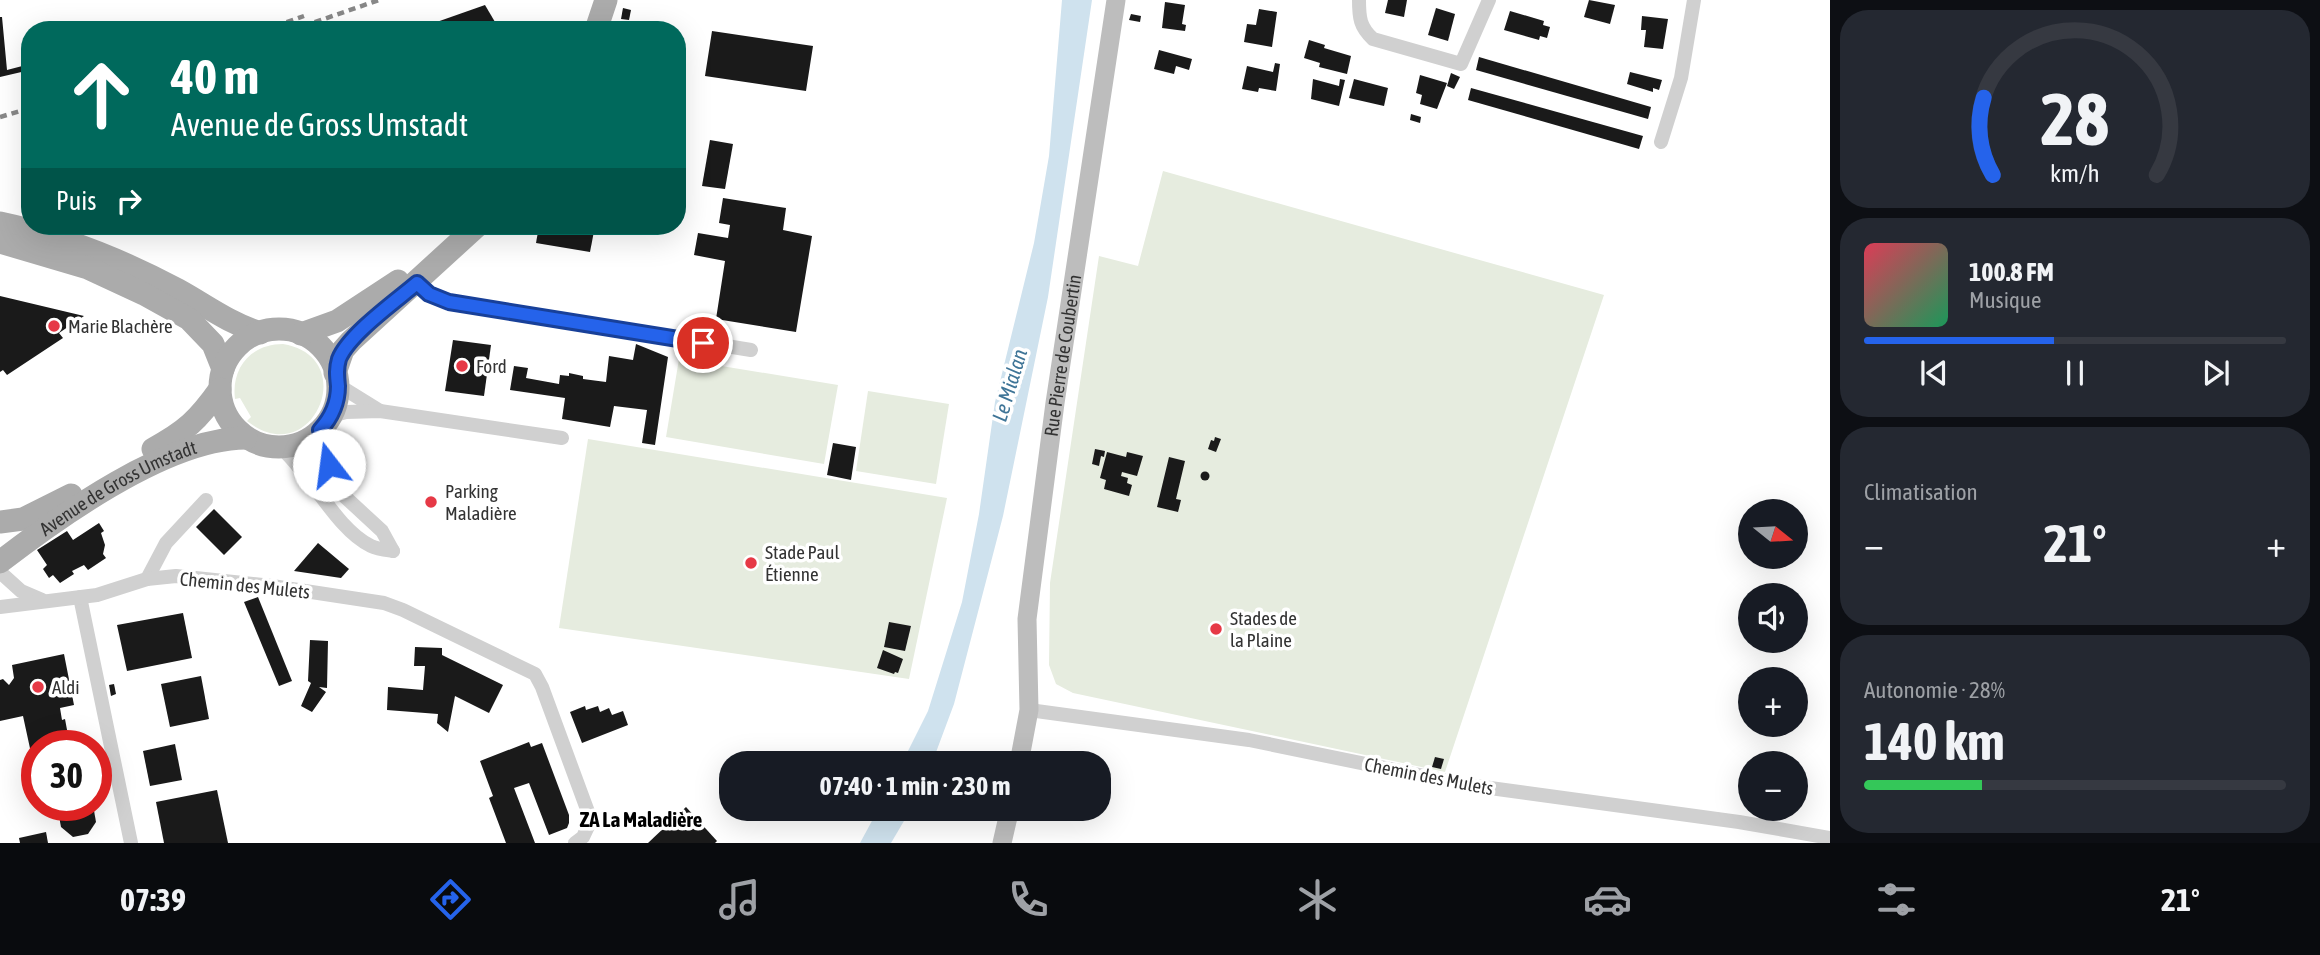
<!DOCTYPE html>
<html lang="fr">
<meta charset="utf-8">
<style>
body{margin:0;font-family:"Asap Condensed",sans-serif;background:#242831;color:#f1f3f6;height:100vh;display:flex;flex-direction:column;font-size:26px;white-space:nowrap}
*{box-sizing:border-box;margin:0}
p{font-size:23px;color:#9ea1a6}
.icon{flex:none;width:38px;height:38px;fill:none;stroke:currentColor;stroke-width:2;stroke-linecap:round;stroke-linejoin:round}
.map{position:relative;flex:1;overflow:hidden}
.details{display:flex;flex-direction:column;gap:10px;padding:10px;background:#0d0f14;width:490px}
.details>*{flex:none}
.banner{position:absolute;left:21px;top:21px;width:665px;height:214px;border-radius:28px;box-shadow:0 7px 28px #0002;background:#00695c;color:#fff;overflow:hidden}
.needle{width:46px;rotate:108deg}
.controls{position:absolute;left:1738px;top:499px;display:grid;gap:14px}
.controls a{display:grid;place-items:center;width:70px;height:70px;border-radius:50%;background:#171b24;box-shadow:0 7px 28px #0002;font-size:35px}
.speed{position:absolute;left:21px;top:730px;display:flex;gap:14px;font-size:35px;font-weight:700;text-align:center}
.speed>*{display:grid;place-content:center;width:91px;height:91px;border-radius:50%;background:#171b24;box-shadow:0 7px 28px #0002;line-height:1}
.speed .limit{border:10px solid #d22;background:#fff;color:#111}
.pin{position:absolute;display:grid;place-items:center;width:60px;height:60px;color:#fff;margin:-30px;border:4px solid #fff;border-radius:50%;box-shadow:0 2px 7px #0007}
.me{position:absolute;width:77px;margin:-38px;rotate:345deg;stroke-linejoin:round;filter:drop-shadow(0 0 5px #0008)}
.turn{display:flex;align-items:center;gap:24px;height:147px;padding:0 35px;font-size:32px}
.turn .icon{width:91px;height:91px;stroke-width:2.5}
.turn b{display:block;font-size:49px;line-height:60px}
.then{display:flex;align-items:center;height:66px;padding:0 35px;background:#0003;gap:14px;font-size:26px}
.big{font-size:52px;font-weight:700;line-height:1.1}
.details .widget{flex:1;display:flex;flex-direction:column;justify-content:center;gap:10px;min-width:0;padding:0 24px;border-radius:28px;background:#242831}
.details .dial{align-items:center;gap:0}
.dial svg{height:182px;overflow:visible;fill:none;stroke:#363941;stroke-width:7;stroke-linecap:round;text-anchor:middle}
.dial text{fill:#f1f3f6;stroke:none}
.song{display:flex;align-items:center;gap:21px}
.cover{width:84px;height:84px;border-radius:10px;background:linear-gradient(135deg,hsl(350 70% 55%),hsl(150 70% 35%))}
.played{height:7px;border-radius:4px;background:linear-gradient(90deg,#2563eb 45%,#363941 45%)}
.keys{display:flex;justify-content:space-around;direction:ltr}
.heat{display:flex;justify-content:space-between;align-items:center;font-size:38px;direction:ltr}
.charge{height:10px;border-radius:5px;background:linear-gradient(90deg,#34c759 28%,#363941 0)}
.trip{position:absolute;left:719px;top:751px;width:392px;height:70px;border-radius:28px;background:#171b24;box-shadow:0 7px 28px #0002;font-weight:700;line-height:70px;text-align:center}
.tab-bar{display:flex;height:112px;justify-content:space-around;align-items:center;background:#090b0e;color:#9ea1a6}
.tab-bar .icon{width:49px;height:49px}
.tab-bar .active{color:#2563eb}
.tab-bar b{font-size:32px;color:#f1f3f6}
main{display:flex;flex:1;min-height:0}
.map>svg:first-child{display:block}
.green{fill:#e6ecdf}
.water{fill:#cfe2ee}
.building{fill:#1a1a1a}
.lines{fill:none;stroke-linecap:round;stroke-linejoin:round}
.street{stroke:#d0d0d0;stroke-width:14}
.secondary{stroke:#bdbdbd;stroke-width:19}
.primary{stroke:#ababab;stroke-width:23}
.rail{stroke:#888;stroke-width:4.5;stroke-dasharray:7 5;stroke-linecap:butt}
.route-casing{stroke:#184099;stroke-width:18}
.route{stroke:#2563eb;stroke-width:12}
.poi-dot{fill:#e63946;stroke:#fff;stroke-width:2.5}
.labels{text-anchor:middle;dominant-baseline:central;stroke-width:7;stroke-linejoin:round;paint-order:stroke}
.poi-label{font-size:19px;fill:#333;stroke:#fff;text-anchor:start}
.street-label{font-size:19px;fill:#333;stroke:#fff}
.water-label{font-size:21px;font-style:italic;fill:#3f7597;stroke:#fff}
.neighbourhood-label{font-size:21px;font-weight:bold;fill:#000;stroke:#fff}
</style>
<main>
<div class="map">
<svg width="1830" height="843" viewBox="0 0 1830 843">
<rect width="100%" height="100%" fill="#fff"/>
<g class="green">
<path d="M1163,171l441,124 -159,477 -372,-79 -17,-9 -7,-19 1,-82 49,-327 39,10z"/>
<path d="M283,344c79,13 29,129 -36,77l4,-4 -11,-19 -5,1c-4,-31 16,-55 48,-55z"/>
<path d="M679,359l159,26 -14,79 -158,-27z"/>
<path d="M868,391l81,13 -13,80 -80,-13z"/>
<path d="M588,439l359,59 -38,181 -350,-51z"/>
</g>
<g class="water">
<path d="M1062,0h30l-44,297 -45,219 -49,188 -22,59h-30l26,-52 34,-109 17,-88 16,-112 39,-159 15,-87z"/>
<path d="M879,808l32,1 -20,34h-31z"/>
</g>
<g class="building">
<path d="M1388,0h19l-3,17 -19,-4z"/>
<path d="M1589,0l26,5 -5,19 -26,-7z"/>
<path d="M1165,2l20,3 -3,19 4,1 -1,6 -23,-3z"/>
<path d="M485,5l10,17 -2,8h-79z"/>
<path d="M623,8l8,2 -2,10 -8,-1z"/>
<path d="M1436,8l19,6 -7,27 -20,-6z"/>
<path d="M1259,9l18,3 -5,35 -28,-5 3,-18 9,1z"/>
<path d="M1510,11l34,10 -1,4 7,2 -3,11 -7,-2 -1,4 -35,-10z"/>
<path d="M1131,14l10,2 -1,6 -11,-2z"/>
<path d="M1642,16l26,3 -5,30 -19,-2 2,-17h-5z"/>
<path d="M0,17h2l5,53 23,-6v6l-30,7z"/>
<path d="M712,31l101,15 -7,45 -101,-15z"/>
<path d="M1309,40l16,5 -1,3 27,8 -4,18 -28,-7 1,-4 -16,-5z"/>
<path d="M1159,50l33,9 -3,11 -13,-4 -2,8 -20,-5z"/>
<path d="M1479,57l172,50 -3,12 -172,-49z"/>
<path d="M1275,63l5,1 -4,27 -17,-3 -1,4 -16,-3 5,-23 26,6z"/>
<path d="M1630,72l32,8 -3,10 -6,-2v4l-26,-8z"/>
<path d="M1451,73l9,4 -6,12 -7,-3z"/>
<path d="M1420,75l27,8 -10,26 -17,-5 2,-9 -6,-2z"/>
<path d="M1313,79l26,7 1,-7 5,1 -6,26 -28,-7z"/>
<path d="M1354,79l34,9 -4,18 -35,-8z"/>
<path d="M1471,88l172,48 -4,13 -171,-49z"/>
<path d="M1411,114l10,3 -1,6 -10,-3z"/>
<path d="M710,140l23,4 -8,45 -23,-3z"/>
<path d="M723,198l63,10 -3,22 29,6 -16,96 -80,-13 9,-58 -31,-6 4,-22 30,5 2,-13 -11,-2z"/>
<path d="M539,226h56l-5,26 -54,-9z"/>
<path d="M0,296l84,20 -25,17 4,5 -56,37 -4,-5 -3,2z"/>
<path d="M453,340l38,5 -7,51 -39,-5z"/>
<path d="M636,344l32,13 -13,88 -13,-2 5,-33 -33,-4 -4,21 -48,-8 3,-21 -55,-8 4,-24 14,2 -2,10 33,6 1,-9 9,1v-3l14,3v3l23,3 3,-26 24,4z"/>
<path d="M1215,437l6,2 -5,13 -8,-3 3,-9 3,1z"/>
<path d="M833,443l23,4 -5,33 -24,-5z"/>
<path d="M1095,449l10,2 -1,6 -3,-1 -2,10 -7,-2z"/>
<path d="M1107,452l19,5 1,-5 16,4 -6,20 -15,-4 -1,4 7,2 -1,5 5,2 -3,11 -25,-7 2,-9 -6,-2z"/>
<path d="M1169,457l16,4 -9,38 5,1 -3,12 -21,-5z"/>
<circle cx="1205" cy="476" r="4.5"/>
<path d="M214,509l28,28 -18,18 -28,-28z"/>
<path d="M99,523l5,8 -3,2 4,12 -2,9 3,4 -18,12 -4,-5 -12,6 2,3 -14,9 -7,-8 -4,3 -6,-9 4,-4 -10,-15 30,-19 6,9z"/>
<path d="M318,543l31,26 -8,9 -47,-7z"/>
<path d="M258,597l34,84 -13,5 -35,-84z"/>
<path d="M183,613l9,45 -65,13 -10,-46z"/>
<path d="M889,622l22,4 -6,25 -21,-4z"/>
<path d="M310,640l18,1 -1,47 -8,-1 7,5 -14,20 -11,-6 10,-23 -3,-2z"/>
<path d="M415,647l27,1v7l61,30 -14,28 -34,-17 -7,36 -11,-9 1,-9 -51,-4 1,-23 35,3 2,-24h-11z"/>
<path d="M883,650l20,9 -5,14 -3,-1 -1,2 -17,-6z"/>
<path d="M64,654l10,51 -14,3 2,12 3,-1 5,27h-33l-1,30 -13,-60 -23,5v-41l3,-1 6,6 5,-7 -2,-13z"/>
<path d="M201,676l8,43 -39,8 -9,-43z"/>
<path d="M114,684l2,10 -5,2 -2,-11z"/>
<path d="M585,706l1,4 12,-4 2,6 9,-4 3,7 11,-4 5,14 -46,18 -12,-31z"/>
<path d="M529,742l2,5 11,-4 27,72v8l-2,5 -18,7 -20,-52 -15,5 21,55h-29l-17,-45 4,-2 -13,-35z"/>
<path d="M175,744l7,36 -32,6 -7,-35z"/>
<path d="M1435,757l9,2 -3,10 -9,-2z"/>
<path d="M217,790l11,53h-64l-8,-41z"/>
<path d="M57,805h36l3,17 -8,12 -15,3 -12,-10z"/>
<path d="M686,807l31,34 -2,2h-67z"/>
<path d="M46,832l2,11h-28l-1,-5z"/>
</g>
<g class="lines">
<g class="street">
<path d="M1359,0c0,18 1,27 14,39l88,25 28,-64"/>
<path d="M1661,142l20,-64 13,-78"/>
<path d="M417,283l12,11 20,7 302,49"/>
<path d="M338,385l42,26"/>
<path d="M328,420l7,-5 11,-3 34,-1 182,27"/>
<path d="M320,430l9,35 14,30 39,36 11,20"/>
<path d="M280,447c31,27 56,82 91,99 6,3 15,4 22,5"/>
<path d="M0,572l21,19 21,9"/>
<path d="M147,579l19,-36 40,-43"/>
<path d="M80,597l51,246"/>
<path d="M0,607l97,-12 50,-16 29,-3 96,10 112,17 19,7 132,64 7,13 49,133 -8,17 -8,6"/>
<path d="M1029,710l220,30 219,45 271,37 91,16"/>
</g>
<g class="secondary">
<path id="s1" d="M1019,763l10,-53 -2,-91 28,-216 61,-403"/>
<path d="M1002,843l8,-35"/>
</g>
<g class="primary">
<path d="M596,30l10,-30"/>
<path d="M0,223c62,13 122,37 178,67 29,16 49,32 82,43"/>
<path d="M0,242l88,26 56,26 45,25 24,25 10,25"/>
<circle cx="279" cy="388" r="59"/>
<path d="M301,334l36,-13 61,-40"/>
<path d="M335,373l8,-23 8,-9 126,-115"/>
<path d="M153,449c33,-18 45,-29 67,-60"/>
<path d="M0,522l23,-3 48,-24"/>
<path id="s2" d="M0,562c61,-47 168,-124 246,-124"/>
</g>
<g class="rail">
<path d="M264,30l40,-14"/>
<path d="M292,30l87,-30"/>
<path d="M0,117l30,-9"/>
</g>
</g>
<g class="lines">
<g class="route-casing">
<path id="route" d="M329,465l-9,-35c11,-12 18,-27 18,-44 -1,-10 -2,-17 1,-27 10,-25 57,-58 78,-76l12,11 20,8 254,41"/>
</g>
<use href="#route" class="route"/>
</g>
<g class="poi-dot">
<circle cx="54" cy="326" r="7"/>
<circle cx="462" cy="366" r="7"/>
<circle cx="431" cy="502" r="7"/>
<circle cx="751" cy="563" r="7"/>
<circle cx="1216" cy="629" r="7"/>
<circle cx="38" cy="687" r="7"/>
</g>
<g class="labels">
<g class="poi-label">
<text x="68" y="326">Marie Blachère</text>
<text x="476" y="366">Ford</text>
<text x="445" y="491">Parking<tspan x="445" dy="22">Maladière</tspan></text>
<text x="765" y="552">Stade Paul<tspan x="765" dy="22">Étienne</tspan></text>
<text x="1230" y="618">Stades de<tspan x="1230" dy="22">la Plaine</tspan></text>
<text x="52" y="687">Aldi</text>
</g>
<g class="street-label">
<text stroke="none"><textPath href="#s1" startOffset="411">Rue Pierre de Coubertin</textPath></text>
<text stroke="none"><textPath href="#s2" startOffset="140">Avenue de Gross Umstadt</textPath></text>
<text transform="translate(245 585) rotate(6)">Chemin des Mulets</text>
<text transform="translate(1429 776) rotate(11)">Chemin des Mulets</text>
</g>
<g class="water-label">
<text transform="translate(1009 385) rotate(-73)">Le Mialan</text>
</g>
<g class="neighbourhood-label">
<text x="641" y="819">ZA La Maladière</text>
</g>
</g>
</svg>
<div class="controls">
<a><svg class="needle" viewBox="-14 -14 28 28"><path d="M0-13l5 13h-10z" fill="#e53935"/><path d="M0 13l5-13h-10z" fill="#9ea1a6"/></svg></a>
<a><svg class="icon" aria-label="sound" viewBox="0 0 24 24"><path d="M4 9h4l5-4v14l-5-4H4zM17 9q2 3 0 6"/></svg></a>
<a>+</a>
<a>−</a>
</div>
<div class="speed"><div class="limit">30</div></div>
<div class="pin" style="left:703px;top:343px;background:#d93025"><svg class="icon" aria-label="arrive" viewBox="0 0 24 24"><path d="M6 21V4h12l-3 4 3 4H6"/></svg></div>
<svg class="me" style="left:329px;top:465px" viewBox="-20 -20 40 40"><circle r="19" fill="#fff"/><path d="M0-13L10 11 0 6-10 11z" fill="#2563eb"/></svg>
<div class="trip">07:40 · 1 min · 230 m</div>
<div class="banner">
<div class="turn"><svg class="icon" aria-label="ahead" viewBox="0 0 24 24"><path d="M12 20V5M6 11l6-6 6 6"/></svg><div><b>40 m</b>Avenue de Gross Umstadt</div></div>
<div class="then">Puis<svg class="icon" aria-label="right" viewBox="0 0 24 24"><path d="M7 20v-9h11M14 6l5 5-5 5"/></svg></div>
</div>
</div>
<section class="details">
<div class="widget dial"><svg viewBox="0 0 100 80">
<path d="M14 69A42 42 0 1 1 86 69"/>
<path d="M14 69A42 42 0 0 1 10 35" stroke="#2563eb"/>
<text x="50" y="56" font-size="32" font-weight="700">28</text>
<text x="50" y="72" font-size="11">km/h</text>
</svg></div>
<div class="widget">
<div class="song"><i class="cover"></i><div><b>100.8 FM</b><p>Musique</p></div></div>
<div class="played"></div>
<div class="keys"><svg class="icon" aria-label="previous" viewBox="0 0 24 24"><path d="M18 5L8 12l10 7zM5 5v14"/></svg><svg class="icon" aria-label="pause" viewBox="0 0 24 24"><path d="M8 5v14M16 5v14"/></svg><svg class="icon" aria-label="next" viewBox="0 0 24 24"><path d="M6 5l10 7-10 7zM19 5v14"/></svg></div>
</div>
<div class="widget"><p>Climatisation</p>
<div class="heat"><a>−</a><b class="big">21°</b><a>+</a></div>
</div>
<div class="widget"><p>Autonomie · 28%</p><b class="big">140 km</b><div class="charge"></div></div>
</section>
</main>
<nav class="tab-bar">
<b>07:39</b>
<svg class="icon active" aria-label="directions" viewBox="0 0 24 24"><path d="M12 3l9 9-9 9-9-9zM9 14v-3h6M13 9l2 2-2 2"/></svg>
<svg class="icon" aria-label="music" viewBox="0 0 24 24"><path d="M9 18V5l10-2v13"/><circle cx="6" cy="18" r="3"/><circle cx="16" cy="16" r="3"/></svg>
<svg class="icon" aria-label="phone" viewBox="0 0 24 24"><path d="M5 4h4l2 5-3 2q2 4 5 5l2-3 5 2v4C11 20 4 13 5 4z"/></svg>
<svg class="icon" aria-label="climate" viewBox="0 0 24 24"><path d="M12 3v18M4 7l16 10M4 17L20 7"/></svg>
<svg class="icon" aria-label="car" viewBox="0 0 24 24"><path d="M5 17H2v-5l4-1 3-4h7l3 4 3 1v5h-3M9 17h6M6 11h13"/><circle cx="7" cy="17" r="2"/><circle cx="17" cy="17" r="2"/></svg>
<svg class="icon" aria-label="filters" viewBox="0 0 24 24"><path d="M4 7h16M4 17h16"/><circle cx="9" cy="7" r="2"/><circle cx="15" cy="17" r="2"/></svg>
<b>21°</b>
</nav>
